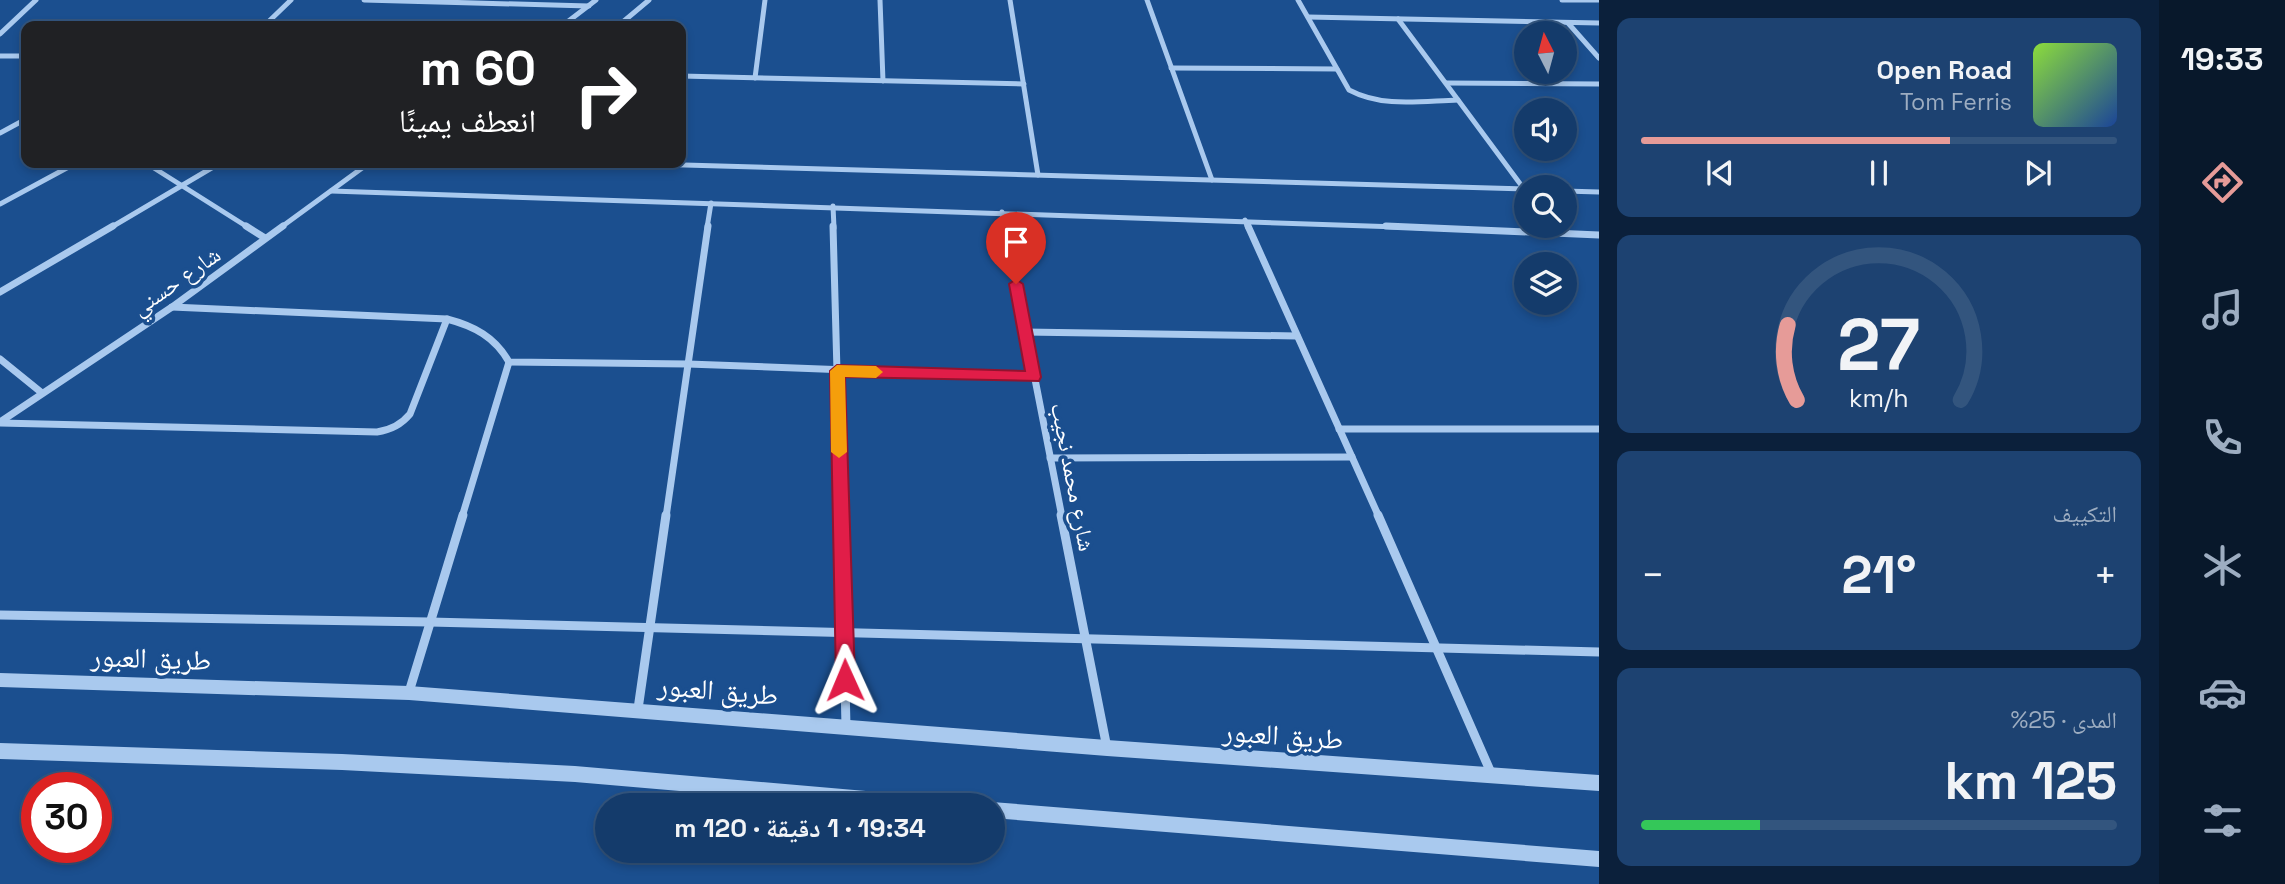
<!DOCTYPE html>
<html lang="ar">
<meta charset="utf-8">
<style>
body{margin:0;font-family:"Space Grotesk","Noto Naskh Arabic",sans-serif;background:#1d4271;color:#f1f3f6;direction:rtl;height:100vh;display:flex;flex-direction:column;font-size:26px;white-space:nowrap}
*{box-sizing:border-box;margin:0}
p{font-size:23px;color:#9dadc1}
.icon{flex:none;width:38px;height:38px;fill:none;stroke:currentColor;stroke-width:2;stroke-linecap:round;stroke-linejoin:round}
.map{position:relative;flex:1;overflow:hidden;direction:ltr}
.panel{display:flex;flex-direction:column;gap:18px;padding:18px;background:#0b203b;width:560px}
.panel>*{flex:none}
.guide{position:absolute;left:21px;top:21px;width:665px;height:147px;border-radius:14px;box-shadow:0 4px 10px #0003,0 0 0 2px #33557e;direction:rtl;background:#202124;color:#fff;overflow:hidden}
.needle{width:46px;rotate:354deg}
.controls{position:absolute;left:1514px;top:21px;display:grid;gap:14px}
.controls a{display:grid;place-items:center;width:63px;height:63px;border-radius:50%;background:#143b6b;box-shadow:0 4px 10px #0003,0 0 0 2px #33557e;font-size:35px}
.speed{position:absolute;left:21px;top:772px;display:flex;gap:14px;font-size:35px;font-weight:700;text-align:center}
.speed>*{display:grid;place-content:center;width:91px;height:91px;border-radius:50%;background:#143b6b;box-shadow:0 4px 10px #0003,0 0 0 2px #33557e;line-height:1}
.speed .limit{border:10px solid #d22;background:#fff;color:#111}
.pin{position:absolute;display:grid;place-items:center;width:60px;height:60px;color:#fff;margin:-72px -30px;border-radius:50% 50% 50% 0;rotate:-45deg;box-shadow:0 0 7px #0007}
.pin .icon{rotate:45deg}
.me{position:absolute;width:77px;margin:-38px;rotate:359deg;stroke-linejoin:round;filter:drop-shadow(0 0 5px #0008)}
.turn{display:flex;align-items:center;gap:24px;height:147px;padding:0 35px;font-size:32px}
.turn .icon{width:91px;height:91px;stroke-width:2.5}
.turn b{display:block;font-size:49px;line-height:60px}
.big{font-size:52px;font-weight:800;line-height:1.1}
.panel .card{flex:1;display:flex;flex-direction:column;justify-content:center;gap:10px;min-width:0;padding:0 24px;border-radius:14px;background:#1d4271}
.panel .dial{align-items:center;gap:0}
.dial svg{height:182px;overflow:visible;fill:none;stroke:#33557e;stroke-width:7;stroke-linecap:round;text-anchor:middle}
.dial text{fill:#f1f3f6;stroke:none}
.song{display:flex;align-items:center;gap:21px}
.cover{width:84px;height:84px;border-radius:10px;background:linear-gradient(135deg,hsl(90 70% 55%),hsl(220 70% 35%))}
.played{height:7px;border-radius:4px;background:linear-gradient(90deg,#e69b98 65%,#33557e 65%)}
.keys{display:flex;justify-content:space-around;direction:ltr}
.heat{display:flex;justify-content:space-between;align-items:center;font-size:38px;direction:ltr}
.charge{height:10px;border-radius:5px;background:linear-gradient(90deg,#34c759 25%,#33557e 0)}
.trip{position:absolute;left:595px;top:793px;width:410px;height:70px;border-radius:35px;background:#143b6b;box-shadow:0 4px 10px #0003,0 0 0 2px #33557e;font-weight:800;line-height:70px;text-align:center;direction:rtl}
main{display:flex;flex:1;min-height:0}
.dock{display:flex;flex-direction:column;width:126px;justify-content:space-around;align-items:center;background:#08182b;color:#9dadc1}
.dock .icon{width:49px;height:49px}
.dock .on{color:#e69b98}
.dock b{font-size:32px;color:#f1f3f6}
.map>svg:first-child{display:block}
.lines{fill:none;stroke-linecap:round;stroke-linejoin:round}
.minor-far2{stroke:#a9c9ee;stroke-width:5}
.minor-far1{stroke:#a9c9ee;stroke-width:7}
.minor{stroke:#a9c9ee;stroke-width:9}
.tertiary{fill:#a9c9ee;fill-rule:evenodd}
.route{fill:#e11d48;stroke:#92132f;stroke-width:2}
.slow{fill:#f59e0b}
.labels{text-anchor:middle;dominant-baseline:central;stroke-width:7;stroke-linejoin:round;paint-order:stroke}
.street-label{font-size:23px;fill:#fff;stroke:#1b4f8f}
.near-street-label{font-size:28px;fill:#fff;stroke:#1b4f8f}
</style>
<main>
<nav class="dock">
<b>19:33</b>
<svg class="icon on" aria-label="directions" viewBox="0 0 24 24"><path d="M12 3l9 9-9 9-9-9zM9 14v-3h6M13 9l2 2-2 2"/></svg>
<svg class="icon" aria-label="music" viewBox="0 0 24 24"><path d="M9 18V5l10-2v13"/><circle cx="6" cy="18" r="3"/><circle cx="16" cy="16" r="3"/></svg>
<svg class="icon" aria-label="phone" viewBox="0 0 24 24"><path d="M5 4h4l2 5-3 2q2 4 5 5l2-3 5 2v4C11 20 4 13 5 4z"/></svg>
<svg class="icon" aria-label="climate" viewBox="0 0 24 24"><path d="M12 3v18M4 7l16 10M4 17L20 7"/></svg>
<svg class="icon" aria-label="car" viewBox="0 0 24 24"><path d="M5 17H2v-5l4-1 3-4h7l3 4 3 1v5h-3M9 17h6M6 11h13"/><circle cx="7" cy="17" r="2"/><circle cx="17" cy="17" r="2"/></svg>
<svg class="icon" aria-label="filters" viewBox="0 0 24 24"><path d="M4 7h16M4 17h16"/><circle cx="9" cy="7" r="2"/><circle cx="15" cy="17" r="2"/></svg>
</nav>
<section class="panel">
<div class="card">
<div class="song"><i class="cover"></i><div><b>Open Road</b><p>Tom Ferris</p></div></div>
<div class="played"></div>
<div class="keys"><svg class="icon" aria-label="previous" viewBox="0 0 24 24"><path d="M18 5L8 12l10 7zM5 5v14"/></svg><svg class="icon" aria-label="pause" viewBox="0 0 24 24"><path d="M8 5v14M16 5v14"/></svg><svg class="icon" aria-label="next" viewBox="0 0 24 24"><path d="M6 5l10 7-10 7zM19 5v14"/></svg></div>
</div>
<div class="card dial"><svg viewBox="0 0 100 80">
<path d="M14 69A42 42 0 1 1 86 69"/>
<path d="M14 69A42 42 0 0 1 10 36" stroke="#e69b98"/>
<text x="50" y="56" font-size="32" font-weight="700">27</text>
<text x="50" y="72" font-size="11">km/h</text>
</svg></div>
<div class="card"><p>التكييف</p>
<div class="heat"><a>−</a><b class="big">21°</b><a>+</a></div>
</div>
<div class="card"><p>المدى · 25%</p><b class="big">125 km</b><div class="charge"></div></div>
</section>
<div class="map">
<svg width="1599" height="884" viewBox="0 0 1599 884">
<rect width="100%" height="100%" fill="#1b4f8f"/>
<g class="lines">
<g class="minor-far2">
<path d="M364,0l225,6"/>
<path d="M880,0l3,81"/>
<path d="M1010,0l28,175"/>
<path d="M1147,0l65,180"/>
<path d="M1298,0l51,90c34,18 72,11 109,10"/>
<path d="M1562,0h37"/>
<path d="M1308,17l291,6"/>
<path d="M1398,19l126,170"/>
<path d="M1568,23l31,35"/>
<path d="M264,26l27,-26"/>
<path d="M562,26l34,-26"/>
<path d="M618,26l31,-26"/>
<path d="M0,34l36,-34"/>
<path d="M0,56h26"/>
<path d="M1171,68l166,1"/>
<path d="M681,76l343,8"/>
<path d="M755,78l10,-78"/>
<path d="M1446,83l153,1"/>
<path d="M0,133l26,-14"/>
<path d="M146,163l103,65"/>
<path d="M614,163l912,26"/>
<path d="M331,191l1097,37"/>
<path d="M1564,191l35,1"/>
<path d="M0,204l76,-41"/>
<path d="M833,206l1,22"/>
<path d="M1002,212l3,16"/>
<path d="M1245,220l3,8"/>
<path d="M110,228l110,-65"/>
<path d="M280,228l89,-65"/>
<path d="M707,228l4,-25"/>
</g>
<g class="minor-far1">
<path d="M246,226l19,12"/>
<path d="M833,226l8,291"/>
<path d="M1005,226l57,291"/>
<path d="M1248,226l131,291"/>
<path d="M1386,226l213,9"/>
<path d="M0,292l113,-66"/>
<path d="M172,307l275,12c27,7 48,18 62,43l179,2 346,13"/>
<path d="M1025,332l272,4"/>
<path d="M0,359l42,34"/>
<path d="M0,422l172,-115 111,-81"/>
<path d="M0,423l377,9c14,-2 24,-7 33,-18l37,-95"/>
<path d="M1339,429h260"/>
<path d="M1050,458l302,-1"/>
<path d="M462,517l47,-155"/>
<path d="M666,517l42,-291"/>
</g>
<g class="minor">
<path d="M841,515l5,211"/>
<path d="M1061,515l46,233"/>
<path d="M1378,515l114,260"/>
<path d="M0,615l430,7 1169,30"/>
<path d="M409,692l54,-177"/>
<path d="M638,709l28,-194"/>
</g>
<g class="tertiary">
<path d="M0,673l409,13 698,54 492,35v16l-492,-35 -698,-56 -409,-13z"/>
<path d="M0,743l342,11 233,12 360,31 6,2 2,6h-99l-269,-23 -233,-12 -342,-11z"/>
<path d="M992,802l607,49v16l-607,-49v-13h-6z"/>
</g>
</g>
<path class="route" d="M1016,279l7,5 18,93 -2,4 -194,-4 10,303 -3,6 -7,2 -6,-2 -3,-6 -6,-309 7,-6 188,6 -16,-87z"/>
<path class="slow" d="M837,365l39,1 7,6 -7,6 -31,-1 2,75 -8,6 -8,-6 -1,-81z"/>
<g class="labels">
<g class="street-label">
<text transform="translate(176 281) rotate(-35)">شارع حسني</text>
<text transform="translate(1073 477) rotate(79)">شارع محمد نجيب</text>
</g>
<g class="near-street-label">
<text transform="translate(151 658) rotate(2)">طريق العبور</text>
<text transform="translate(718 690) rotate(5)">طريق العبور</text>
<text transform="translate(1283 735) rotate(4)">طريق العبور</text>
</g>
</g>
</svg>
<div class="controls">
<a><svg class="needle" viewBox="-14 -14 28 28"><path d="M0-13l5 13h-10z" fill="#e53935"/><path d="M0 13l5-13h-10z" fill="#9dadc1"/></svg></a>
<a><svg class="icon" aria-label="sound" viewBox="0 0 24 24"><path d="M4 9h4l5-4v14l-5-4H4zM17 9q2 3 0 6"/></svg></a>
<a><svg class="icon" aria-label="search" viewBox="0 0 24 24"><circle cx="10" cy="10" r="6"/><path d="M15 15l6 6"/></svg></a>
<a><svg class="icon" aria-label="layers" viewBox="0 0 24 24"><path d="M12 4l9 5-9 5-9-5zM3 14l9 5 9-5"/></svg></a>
</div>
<div class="speed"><div class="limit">30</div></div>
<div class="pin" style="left:1016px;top:284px;background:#d93025"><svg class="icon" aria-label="arrive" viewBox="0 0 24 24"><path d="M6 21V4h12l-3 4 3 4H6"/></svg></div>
<svg class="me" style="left:845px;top:680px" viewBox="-20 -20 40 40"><path d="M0-17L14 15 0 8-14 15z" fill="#e11d48" stroke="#fff" stroke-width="4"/></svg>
<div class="trip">19:34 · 1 دقيقة · 120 m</div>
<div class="guide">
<div class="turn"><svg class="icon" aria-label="right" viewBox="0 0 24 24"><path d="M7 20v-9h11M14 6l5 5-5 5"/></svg><div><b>60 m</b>انعطف يمينًا</div></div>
</div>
</div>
</main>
